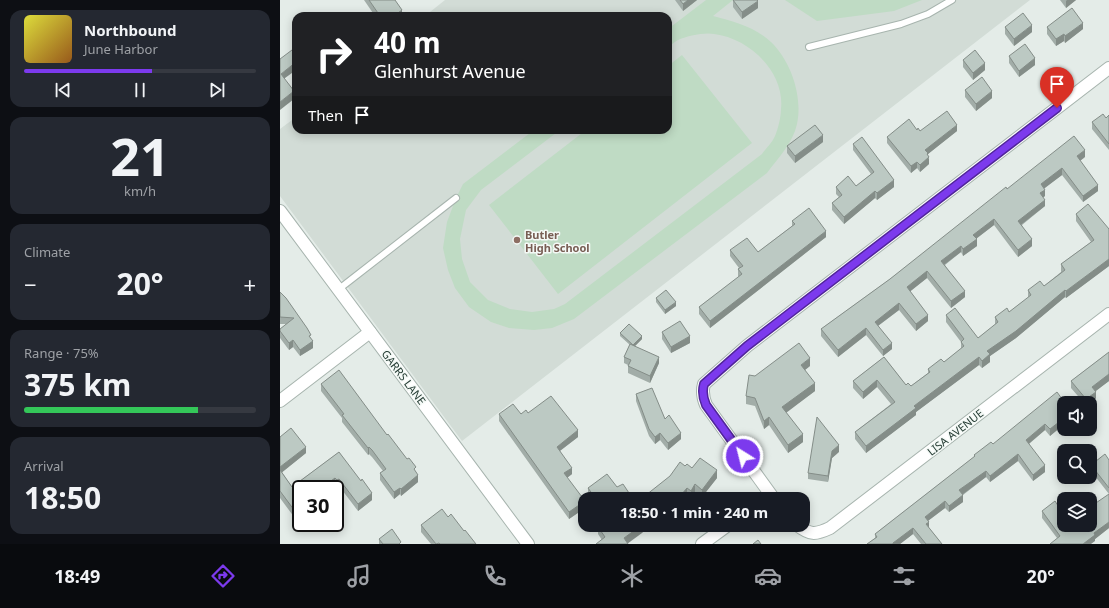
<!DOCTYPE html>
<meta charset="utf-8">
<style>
body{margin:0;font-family:"Noto Sans",sans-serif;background:#242831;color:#f1f3f6;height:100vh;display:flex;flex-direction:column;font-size:15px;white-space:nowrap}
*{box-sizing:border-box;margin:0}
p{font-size:13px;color:#9ea1a6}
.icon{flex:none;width:22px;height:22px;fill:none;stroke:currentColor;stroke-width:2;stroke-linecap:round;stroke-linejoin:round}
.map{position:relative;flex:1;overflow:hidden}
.details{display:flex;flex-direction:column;gap:10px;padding:10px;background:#0d0f14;width:280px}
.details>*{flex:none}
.guide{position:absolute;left:12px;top:12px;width:380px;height:122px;border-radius:12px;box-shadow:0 2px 10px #0003;background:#202124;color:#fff;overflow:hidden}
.tools{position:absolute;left:777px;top:396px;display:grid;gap:8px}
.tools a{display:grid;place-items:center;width:40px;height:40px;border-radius:8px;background:#171b24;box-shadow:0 2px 10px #0003;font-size:20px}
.speed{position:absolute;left:12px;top:480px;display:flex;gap:8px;font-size:20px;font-weight:700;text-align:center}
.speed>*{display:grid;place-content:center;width:52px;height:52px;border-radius:50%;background:#171b24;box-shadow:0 2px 10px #0003;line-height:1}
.speed .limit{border:2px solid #111;border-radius:6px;background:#fff;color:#111}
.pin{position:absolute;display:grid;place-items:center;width:34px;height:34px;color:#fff;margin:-41px -17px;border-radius:50% 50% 50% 0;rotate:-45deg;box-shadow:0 0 4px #0007}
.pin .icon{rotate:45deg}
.me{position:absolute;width:44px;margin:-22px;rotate:324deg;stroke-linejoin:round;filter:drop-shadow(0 0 3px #0008)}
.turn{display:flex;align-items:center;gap:14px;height:84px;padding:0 16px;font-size:18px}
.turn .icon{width:52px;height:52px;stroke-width:2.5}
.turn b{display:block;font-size:28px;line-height:34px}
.then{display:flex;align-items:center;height:38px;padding:0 16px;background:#0003;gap:8px;font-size:15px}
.big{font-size:30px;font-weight:700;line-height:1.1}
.details .tile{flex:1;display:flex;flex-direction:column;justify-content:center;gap:6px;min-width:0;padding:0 14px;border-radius:12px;background:#242831}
.details .dial{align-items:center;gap:0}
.dial b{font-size:52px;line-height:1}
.song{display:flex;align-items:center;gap:12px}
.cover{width:48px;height:48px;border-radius:6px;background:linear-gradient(135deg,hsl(60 70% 55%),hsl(30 70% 35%))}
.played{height:4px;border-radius:2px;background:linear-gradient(90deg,#7c3aed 55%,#363941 55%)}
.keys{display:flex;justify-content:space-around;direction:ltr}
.heat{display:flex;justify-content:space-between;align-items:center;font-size:22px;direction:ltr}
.charge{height:6px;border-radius:3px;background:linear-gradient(90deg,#34c759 75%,#363941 0)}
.trip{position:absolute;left:298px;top:492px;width:232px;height:40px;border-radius:12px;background:#171b24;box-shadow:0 2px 10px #0003;font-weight:700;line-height:40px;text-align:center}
.dock{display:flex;height:64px;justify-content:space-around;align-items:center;background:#090b0e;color:#9ea1a6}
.dock .icon{width:28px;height:28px}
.dock .on{color:#7c3aed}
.dock b{font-size:18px;color:#f1f3f6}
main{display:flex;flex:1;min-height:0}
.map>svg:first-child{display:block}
.built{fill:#d2dcd6}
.green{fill:#bfdbc4}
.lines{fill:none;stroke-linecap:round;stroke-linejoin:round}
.lane-casing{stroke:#a7b4ae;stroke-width:8}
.street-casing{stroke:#a7b4ae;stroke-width:14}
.lane{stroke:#fff;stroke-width:6}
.street{stroke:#fff;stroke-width:12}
.wall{fill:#a2ada8}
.shaded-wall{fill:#848d88}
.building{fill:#bcc9c3;stroke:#848d88}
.route-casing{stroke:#51269a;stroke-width:10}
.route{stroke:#7c3aed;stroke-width:7}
.education-dot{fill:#8d6e63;stroke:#f4f9f6;stroke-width:1.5}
.labels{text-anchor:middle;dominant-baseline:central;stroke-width:3;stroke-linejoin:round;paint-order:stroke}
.education-label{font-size:11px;font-weight:bold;fill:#785e54;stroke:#f4f9f6;text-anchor:start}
.street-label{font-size:11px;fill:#253c34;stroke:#f4f9f6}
</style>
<main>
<section class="details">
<div class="tile">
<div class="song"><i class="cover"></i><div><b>Northbound</b><p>June Harbor</p></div></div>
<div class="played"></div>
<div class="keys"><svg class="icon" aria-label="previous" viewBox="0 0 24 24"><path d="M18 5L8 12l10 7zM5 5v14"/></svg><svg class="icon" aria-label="pause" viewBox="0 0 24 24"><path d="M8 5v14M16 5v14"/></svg><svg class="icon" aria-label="next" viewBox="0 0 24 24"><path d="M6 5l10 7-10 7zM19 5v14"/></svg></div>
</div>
<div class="tile dial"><b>21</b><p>km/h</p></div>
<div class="tile"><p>Climate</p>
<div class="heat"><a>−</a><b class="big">20°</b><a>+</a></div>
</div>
<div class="tile"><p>Range · 75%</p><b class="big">375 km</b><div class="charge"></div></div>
<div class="tile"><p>Arrival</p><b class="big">18:50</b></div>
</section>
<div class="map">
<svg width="829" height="544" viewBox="0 0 829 544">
<rect width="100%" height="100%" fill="#e4ece8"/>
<path class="built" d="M165,0h585l-568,441 -182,-245v-67l16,-12v13h372v-114h-243z"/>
<g class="green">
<path d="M426,0h27l-20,16c20,5 42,11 58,26 20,19 32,55 26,82 -4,19 -19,34 -30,49l-193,146 -22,9 -18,2 -25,-2 -18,-6 -22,-15 -14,-19 -7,-18 -5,-22 4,-26 9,-24 7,-14 71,-54h26l-79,60 -15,20 -6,29 2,20 8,23 18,18 22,9 22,3 22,-3 11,-5 197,-150c4,-6 10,-11 13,-18 3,-7 6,-19 6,-27 4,-37 -32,-71 -67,-75 -9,-2 -28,2 -36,6 -4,2 -7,5 -10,8v-19z"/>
<path d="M505,0h137l-28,11 -77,10z"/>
<path d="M402,55l70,88 -194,151 -69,-89 97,-75h82v-64z"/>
</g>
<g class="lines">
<g class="lane-casing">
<g id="lane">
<path d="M529,47l92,-23 27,-10 24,-14"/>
<path d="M59,289l117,-91"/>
</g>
</g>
<g class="street-casing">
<g id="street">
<path d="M0,211l248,333"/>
<path d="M0,401l90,-69"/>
<path d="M494,499l-68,-94c-3,-7 -4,-14 -2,-21l43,-38 362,-278"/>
<path d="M517,525c13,10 18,10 33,3l279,-214"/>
<path d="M422,544l26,-19"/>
</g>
</g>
<use href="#lane" class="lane"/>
<use href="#street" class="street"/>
</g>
<g class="wall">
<path d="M84,0h31l7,16h-27z"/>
<path d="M395,0h22l-14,11z"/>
<path d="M453,0l25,8 -16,11 -9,-12z"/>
<path d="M780,0h16l-10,8z"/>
<path d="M725,27l27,5 -18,14 -9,-12z"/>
<path d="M767,27l36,2 -18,14 -1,-2 -8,5 -9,-12z"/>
<path d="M729,56l26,9 -16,12 -10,-14z"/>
<path d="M683,60l22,10 -12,10 -10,-13z"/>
<path d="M685,90l27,8 -16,13 -11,-14z"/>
<path d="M829,115v35l-17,-21v-7l14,-4z"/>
<path d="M637,130l3,1h37l-29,23 1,10 -9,8 -3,-4 -6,5 -24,-30v-6z"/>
<path d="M543,142l-28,21 -8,-10v-7z"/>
<path d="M573,144l41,43 -17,13 -2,-2 -31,26 -12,-14v-7l7,-6 -3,-3v-7l20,-1 15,-12 -18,-24z"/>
<path d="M805,157l-5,4 18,30 -15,11 -21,-27 -18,13 1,8 -2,1 2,9 -23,19 10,21 -14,11 -24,-32 -18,14 1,7 -14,10 -2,-4 -16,13 20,32 -14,11 -24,-30 -17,13 18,30 -12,10 -17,-21 -21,16 14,23 -9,7 -17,-21 -28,22 -17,-21v-7l69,-50 117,-90z"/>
<path d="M796,214l33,15v37l-43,32 -1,-1 -49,41 -26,18v6l-8,6 -3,-3 -63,47v3l-50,38 -11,-14v-7l36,-28 -14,-17 -14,12 -10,-11v-7l31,-24 22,28 5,1 17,-13v-4l16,-7 17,-13v-7l-15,-20v-7l32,23 17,-13v-8l14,-5 19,-14v-8l16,-4 17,-14v-8l30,-22 -15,-21z"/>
<path d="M512,221l34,16 -116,91 -11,-14v-7l40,-30 -1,-1v-7l1,-1 -9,-12v-6l28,2 34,-26z"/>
<path d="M0,292l31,46 2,10 -13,8 -7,-9 -4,3 -9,-12v-9l6,-5h-6z"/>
<path d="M376,298l20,8 -11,8 -9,-12z"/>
<path d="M382,332l28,11 -19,10 -9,-14z"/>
<path d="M340,333l22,6 -7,7 24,17 -9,20 -22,-10v-8l-4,-2v-6l6,-12 -10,-9z"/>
<path d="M829,352v29l-14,10 1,7 -6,5h-6l-13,-15v-7z"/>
<path d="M530,366l-5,4 10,21 -29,21 17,30 -15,11 -19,-28 -5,4 -9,-23 -9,-2v-8l9,-20z"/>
<path d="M41,384l66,51 29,37 2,10 -17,14 -1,-2 -6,5 -14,-19v-7l3,-2 -11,-14 -3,-3 -1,1 -26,-33v-4l-21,-27z"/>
<path d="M356,394l29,25 16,20 -13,11 -8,-10 -5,4 -6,-8 -13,-35z"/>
<path d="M248,413l50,24 -18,14 12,23 -5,4 18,30 -16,11 -70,-98v-7z"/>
<path d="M782,418l1,7 -13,11 -5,-6 -16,14 16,28 -12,9 -15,-20 -28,21 -4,-5 -23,18v7l-14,10 -4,-4 -17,13 1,7 13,16h-21l-8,-10 -13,10h-33l8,-6v-4l99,-77v-2l19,-11z"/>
<path d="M0,437l26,16 -24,19 10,15 47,-35 33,48 -14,11 -19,-25 -2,1 -2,-2 -5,4h-29v34h1l-2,2 -20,-27z"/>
<path d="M559,452l-7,6 -4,24 -20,-3v-6z"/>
<path d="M829,460v68l-14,11v2l-38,-3 -15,-20v-7l22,14h26l19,-31 -18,-23v-6z"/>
<path d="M412,468l25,10 -15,19 -7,-5 -4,6 -4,-3 -3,4h-43z"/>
<path d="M337,487l16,12h-43l-2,-3v-8z"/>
<path d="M168,517l16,14 12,13h-45l-10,-12v-7z"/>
<path d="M318,527l44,6 -40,7 -4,-6z"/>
<path d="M99,539l22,5h-22z"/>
</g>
<g class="shaded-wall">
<path d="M408,0h9l-14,11v-7z"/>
<path d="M787,0h9l-10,8v-7z"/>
<path d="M478,1v7l-16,11v-7z"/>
<path d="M122,10v6h-8z"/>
<path d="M803,23v6l-18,14v-7z"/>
<path d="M752,25v7l-18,14v-7z"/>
<path d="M784,34v7l-8,5v-7z"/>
<path d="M755,58v7l-16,12v-6z"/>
<path d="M16,62v8l-15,11v-7z"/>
<path d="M705,63v7l-12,10v-7z"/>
<path d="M14,91v8l-14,11v-8z"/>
<path d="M712,91v7l-16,13v-7z"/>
<path d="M677,125v6l-29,23v5l1,-2v7l-9,8v-7l5,-15z"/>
<path d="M543,135v7l-28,21v-7z"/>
<path d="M805,150v7l-8,6v-7z"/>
<path d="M637,162v6l-6,5v-7z"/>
<path d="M782,168v7l-21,16v-7z"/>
<path d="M614,180v7l-17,13v-7z"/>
<path d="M818,185v6l-15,11v-6z"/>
<path d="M765,190v6l-5,4v-7z"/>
<path d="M595,191v7l-31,26v-7z"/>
<path d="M765,200v6l-27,21v-6z"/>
<path d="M714,219v6l-21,16v-6z"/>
<path d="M546,231v6l-116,91v-7z"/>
<path d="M697,239v7l-14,10v-7z"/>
<path d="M752,239v7l-14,11v-7z"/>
<path d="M681,246v6l-20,15v-6z"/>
<path d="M829,259v7l-43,32v-7z"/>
<path d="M647,271v7l-20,16v-7z"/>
<path d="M785,290v7l-49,41 -26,18v6l-8,6v-7l5,-10z"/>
<path d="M685,291v6l-14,11v-7z"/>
<path d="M396,302v4l-11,8v-4z"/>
<path d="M619,303v7l-24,18v-6z"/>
<path d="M648,315v6l-12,10v-7z"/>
<path d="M586,328v7l-28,22v-7z"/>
<path d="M362,336v3l-9,9v-3z"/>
<path d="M410,336v7l-19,10v-6z"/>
<path d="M13,340v7l-4,3v-7z"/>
<path d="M33,341v7l-13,8v-6z"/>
<path d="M612,343v6l-9,7v-6z"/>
<path d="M379,357v6l-9,20v-7z"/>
<path d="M699,357v8l-63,47v3l-50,38v-7l48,-40z"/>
<path d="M530,358v8l-9,7v-8z"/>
<path d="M829,374v7l-17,13v-7z"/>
<path d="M597,380v7l-14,12v-7z"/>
<path d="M535,383v8l-33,25v-9z"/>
<path d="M816,392v6l-6,5h-4v-4z"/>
<path d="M784,410v7l-5,3v-6z"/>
<path d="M489,417v8l-5,4v-8z"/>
<path d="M783,419v6l-13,11v-7z"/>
<path d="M765,424v6l-19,16v-6z"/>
<path d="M298,430v7l-21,16v-6z"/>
<path d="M380,433v7l-5,4v-7z"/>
<path d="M401,433v6l-13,11v-7z"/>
<path d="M523,434v8l-15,11v-8z"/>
<path d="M559,445v7l-7,6 -4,24v-6l4,-25z"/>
<path d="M26,447v6l-26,21v-7z"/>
<path d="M89,447v7l-1,1v-7z"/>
<path d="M738,454v7l-28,21v-6z"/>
<path d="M765,465v7l-12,9v-6z"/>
<path d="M292,468v6l-8,6v-7z"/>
<path d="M437,470v8l-15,19v-7z"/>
<path d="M706,471v6l-27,20v-7z"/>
<path d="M138,475v7l-17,14v-7z"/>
<path d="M55,478v7l-5,4h-10z"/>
<path d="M59,479v7l-2,1v-7z"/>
<path d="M415,484v8l-4,6v-7z"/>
<path d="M120,488v6l-6,5v-7z"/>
<path d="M407,488v7l-3,4h-3v-4z"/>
<path d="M92,493v7l-14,11v-7z"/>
<path d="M399,493v6h-7z"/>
<path d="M683,495v7l-14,10v-6z"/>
<path d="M305,501v7l-16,11v-7z"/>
<path d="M665,501v7l-20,15v-6z"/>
<path d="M21,517v6h1l-2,2v-7z"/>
<path d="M649,522v6l-3,-4z"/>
<path d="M829,522v6l-14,11v2l-4,3h-8l11,-11z"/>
<path d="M362,525h9l-9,8 -15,11 -3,-6z"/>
<path d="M633,528v6l-13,10h-7v-1z"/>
</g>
<g class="building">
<path d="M89,0h26l7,10 -8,6h-14z"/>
<path d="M400,0h8l-5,4z"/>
<path d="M453,0h24l1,1 -16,11z"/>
<path d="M792,8l11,15 -18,13 -1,-2 -8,5 -9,-12z"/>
<path d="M743,13l9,12 -18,14 -9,-12z"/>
<path d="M745,44l10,14 -16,13 -10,-15z"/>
<path d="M16,47v15l-15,12 13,17 -14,11v-43z"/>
<path d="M695,50l10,13 -12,10 -10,-13z"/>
<path d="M702,77l10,14 -16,13 -11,-14z"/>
<path d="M667,111l10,14 -32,25 3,3 -1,1 2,3 -9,8 -3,-3 -6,4 -24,-29 22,-18 8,11 1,-2 2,3z"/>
<path d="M823,114l3,4 3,-3v29l-17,-22z"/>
<path d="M535,125l8,10 -28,21 -8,-10z"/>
<path d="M794,136l11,14 -8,6 21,29 -15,11 -21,-28 -21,16 4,6 -5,3 5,7 -27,21 14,18 -14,11 -24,-31 -21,16 4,4 -14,10 -2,-3 -20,15 24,30 -14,10 -24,-30 -20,16 21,28 -12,9 -17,-21 -24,19 17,21 -9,7 -17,-22 -28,22 -17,-21 69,-50 116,-92 1,2z"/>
<path d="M582,137l32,43 -17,13 -2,-2 -31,26 -12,-14 10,-8 -6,-8 12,-11 8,10 18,-14 -21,-28z"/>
<path d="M808,204l21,25v30l-43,32 -1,-1 -49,41 -29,20 3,3 -8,7 -3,-4 -65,49 2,2 -50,38 -11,-14 40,-30 -18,-22 -14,12 -10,-11 31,-24 22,28 2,-2 3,3 19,-14 -2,-3 13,-10 3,3 20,-16 -3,-4 3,-3 -18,-24 9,-7 23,30 20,-16 -3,-5 12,-9 2,4 22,-17 -3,-5 12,-9 4,5 21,-16 -4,-6 33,-24 -18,-26z"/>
<path d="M529,208l17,23 -116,90 -11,-14 43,-33 -4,-5 5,-3 -13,-16 17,-12 11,14 37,-28 -3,-3z"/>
<path d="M386,290l10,12 -11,8 -9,-12z"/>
<path d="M0,292l6,6 21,30 4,7 -2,1 4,5 -13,9 -7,-10 -4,3 -9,-12v-2l14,-11 -14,-1z"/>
<path d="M400,321l10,15 -19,11 -9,-15z"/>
<path d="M349,324l13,12 -9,9 -13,-12z"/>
<path d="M519,343l11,15 -9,7 14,18 -33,24 21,27 -15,11 -19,-28 -5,4 -9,-23 -9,-2 3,-21 6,1z"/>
<path d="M350,344l29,13 -9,19 -22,-10 3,-6 -7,-3z"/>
<path d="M829,352v22l-17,13 4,5 -10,7 -15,-18z"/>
<path d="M59,370l48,65 1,-1 19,25 2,-1 7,9 -2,2 4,6 -17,14 -1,-1 -6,4 -14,-19 6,-4 -14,-19 -3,-3 -1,1 -26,-33 2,-1 -23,-30z"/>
<path d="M372,388l13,31 4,-4 12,18 -13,10 -8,-10 -5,4 -6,-8 -13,-35z"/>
<path d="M777,392l8,11h-1v7l-5,4 4,5 -13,10 -5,-5 -19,16 19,25 -12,10 -15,-21 -28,22 -4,-5 -27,19 4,5 -14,11 -4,-5 -20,16 4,5 -3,2 16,20h-16l-13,-16 -20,15v1h-26l10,-7 -2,-3 100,-78 -1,-1 17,-13 2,2z"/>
<path d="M271,396l27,34 -21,17 15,21 -8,5 21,28 -16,11 -70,-98 14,-10 8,10 5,-4 2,3z"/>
<path d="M537,417l22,28 -7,6 -4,25 -20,-3z"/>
<path d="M11,428l15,19 -26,20v-30z"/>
<path d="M59,452l22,29 1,-2 10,14 -14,11 -19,-25 -2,1 -2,-2 -15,11h-19v28l-1,1 -20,-27v-21l12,17z"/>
<path d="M825,454l4,6v28l-18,-23z"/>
<path d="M420,458l17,12 -15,20 -7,-6 -4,7 -4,-3 -6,7 -2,-2 -7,6h-31l29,-23 10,-14 5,4 2,-2 5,4z"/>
<path d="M327,474l10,13 6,-3 10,15h-37l-8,-11z"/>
<path d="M829,494v28l-15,11 1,2 -12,9h-33l10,-8 -18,-25 13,-10 9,14v10h26v-18z"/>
<path d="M162,509l6,8 3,-3 13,17 1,-1 11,14h-36l-1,-1 -3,1 -15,-19z"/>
<path d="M320,525h42l-18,13 4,6h-32l9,-7 -7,-10z"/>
<path d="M112,529l9,13 -2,2h-16l-4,-5z"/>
<path d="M478,540l3,4h-8z"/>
</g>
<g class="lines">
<g class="route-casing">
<path id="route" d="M463,456l-37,-51c-3,-7 -4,-14 -2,-21l43,-38 310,-238"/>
</g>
<use href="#route" class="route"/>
</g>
<circle class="education-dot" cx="237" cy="240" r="4"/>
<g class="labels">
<g class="education-label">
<text x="245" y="234">Butler<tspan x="245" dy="13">High School</tspan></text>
</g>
<g class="street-label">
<text transform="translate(124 377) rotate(53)">GARRS LANE</text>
<text transform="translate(675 432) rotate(-38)">LISA AVENUE</text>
</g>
</g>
</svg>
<div class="tools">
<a><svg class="icon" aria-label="sound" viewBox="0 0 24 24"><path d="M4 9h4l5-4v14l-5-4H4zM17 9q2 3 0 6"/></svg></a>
<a><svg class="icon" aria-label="search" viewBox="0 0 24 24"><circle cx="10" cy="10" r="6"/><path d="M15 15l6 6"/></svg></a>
<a><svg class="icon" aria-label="layers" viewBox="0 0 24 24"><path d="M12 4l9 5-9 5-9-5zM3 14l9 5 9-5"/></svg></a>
</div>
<div class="speed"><div class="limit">30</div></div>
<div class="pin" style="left:777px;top:108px;background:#d93025"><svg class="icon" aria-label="arrive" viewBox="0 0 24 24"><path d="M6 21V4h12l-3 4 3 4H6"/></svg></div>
<svg class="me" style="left:463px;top:456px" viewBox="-20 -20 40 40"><circle r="17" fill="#7c3aed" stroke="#fff" stroke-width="3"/><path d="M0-11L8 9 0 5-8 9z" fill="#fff"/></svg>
<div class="trip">18:50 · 1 min · 240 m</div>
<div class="guide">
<div class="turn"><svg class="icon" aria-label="right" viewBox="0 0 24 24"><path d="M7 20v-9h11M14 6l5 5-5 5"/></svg><div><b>40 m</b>Glenhurst Avenue</div></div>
<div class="then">Then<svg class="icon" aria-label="arrive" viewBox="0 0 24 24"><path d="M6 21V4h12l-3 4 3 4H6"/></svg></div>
</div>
</div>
</main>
<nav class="dock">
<b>18:49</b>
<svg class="icon on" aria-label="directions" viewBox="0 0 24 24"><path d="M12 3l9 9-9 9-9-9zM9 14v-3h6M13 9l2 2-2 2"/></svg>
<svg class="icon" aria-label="music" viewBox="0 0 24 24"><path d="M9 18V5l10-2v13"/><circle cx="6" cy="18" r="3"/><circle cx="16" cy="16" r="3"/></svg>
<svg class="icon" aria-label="phone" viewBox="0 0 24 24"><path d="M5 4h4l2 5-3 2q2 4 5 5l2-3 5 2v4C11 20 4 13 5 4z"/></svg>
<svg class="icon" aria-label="climate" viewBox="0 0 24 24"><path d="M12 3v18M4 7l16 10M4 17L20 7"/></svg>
<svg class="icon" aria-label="car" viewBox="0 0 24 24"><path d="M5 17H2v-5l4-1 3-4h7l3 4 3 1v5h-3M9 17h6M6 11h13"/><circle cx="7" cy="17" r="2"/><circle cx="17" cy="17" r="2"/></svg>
<svg class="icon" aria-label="filters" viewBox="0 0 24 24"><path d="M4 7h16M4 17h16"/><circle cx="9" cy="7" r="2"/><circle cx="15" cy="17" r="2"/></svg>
<b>20°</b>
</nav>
